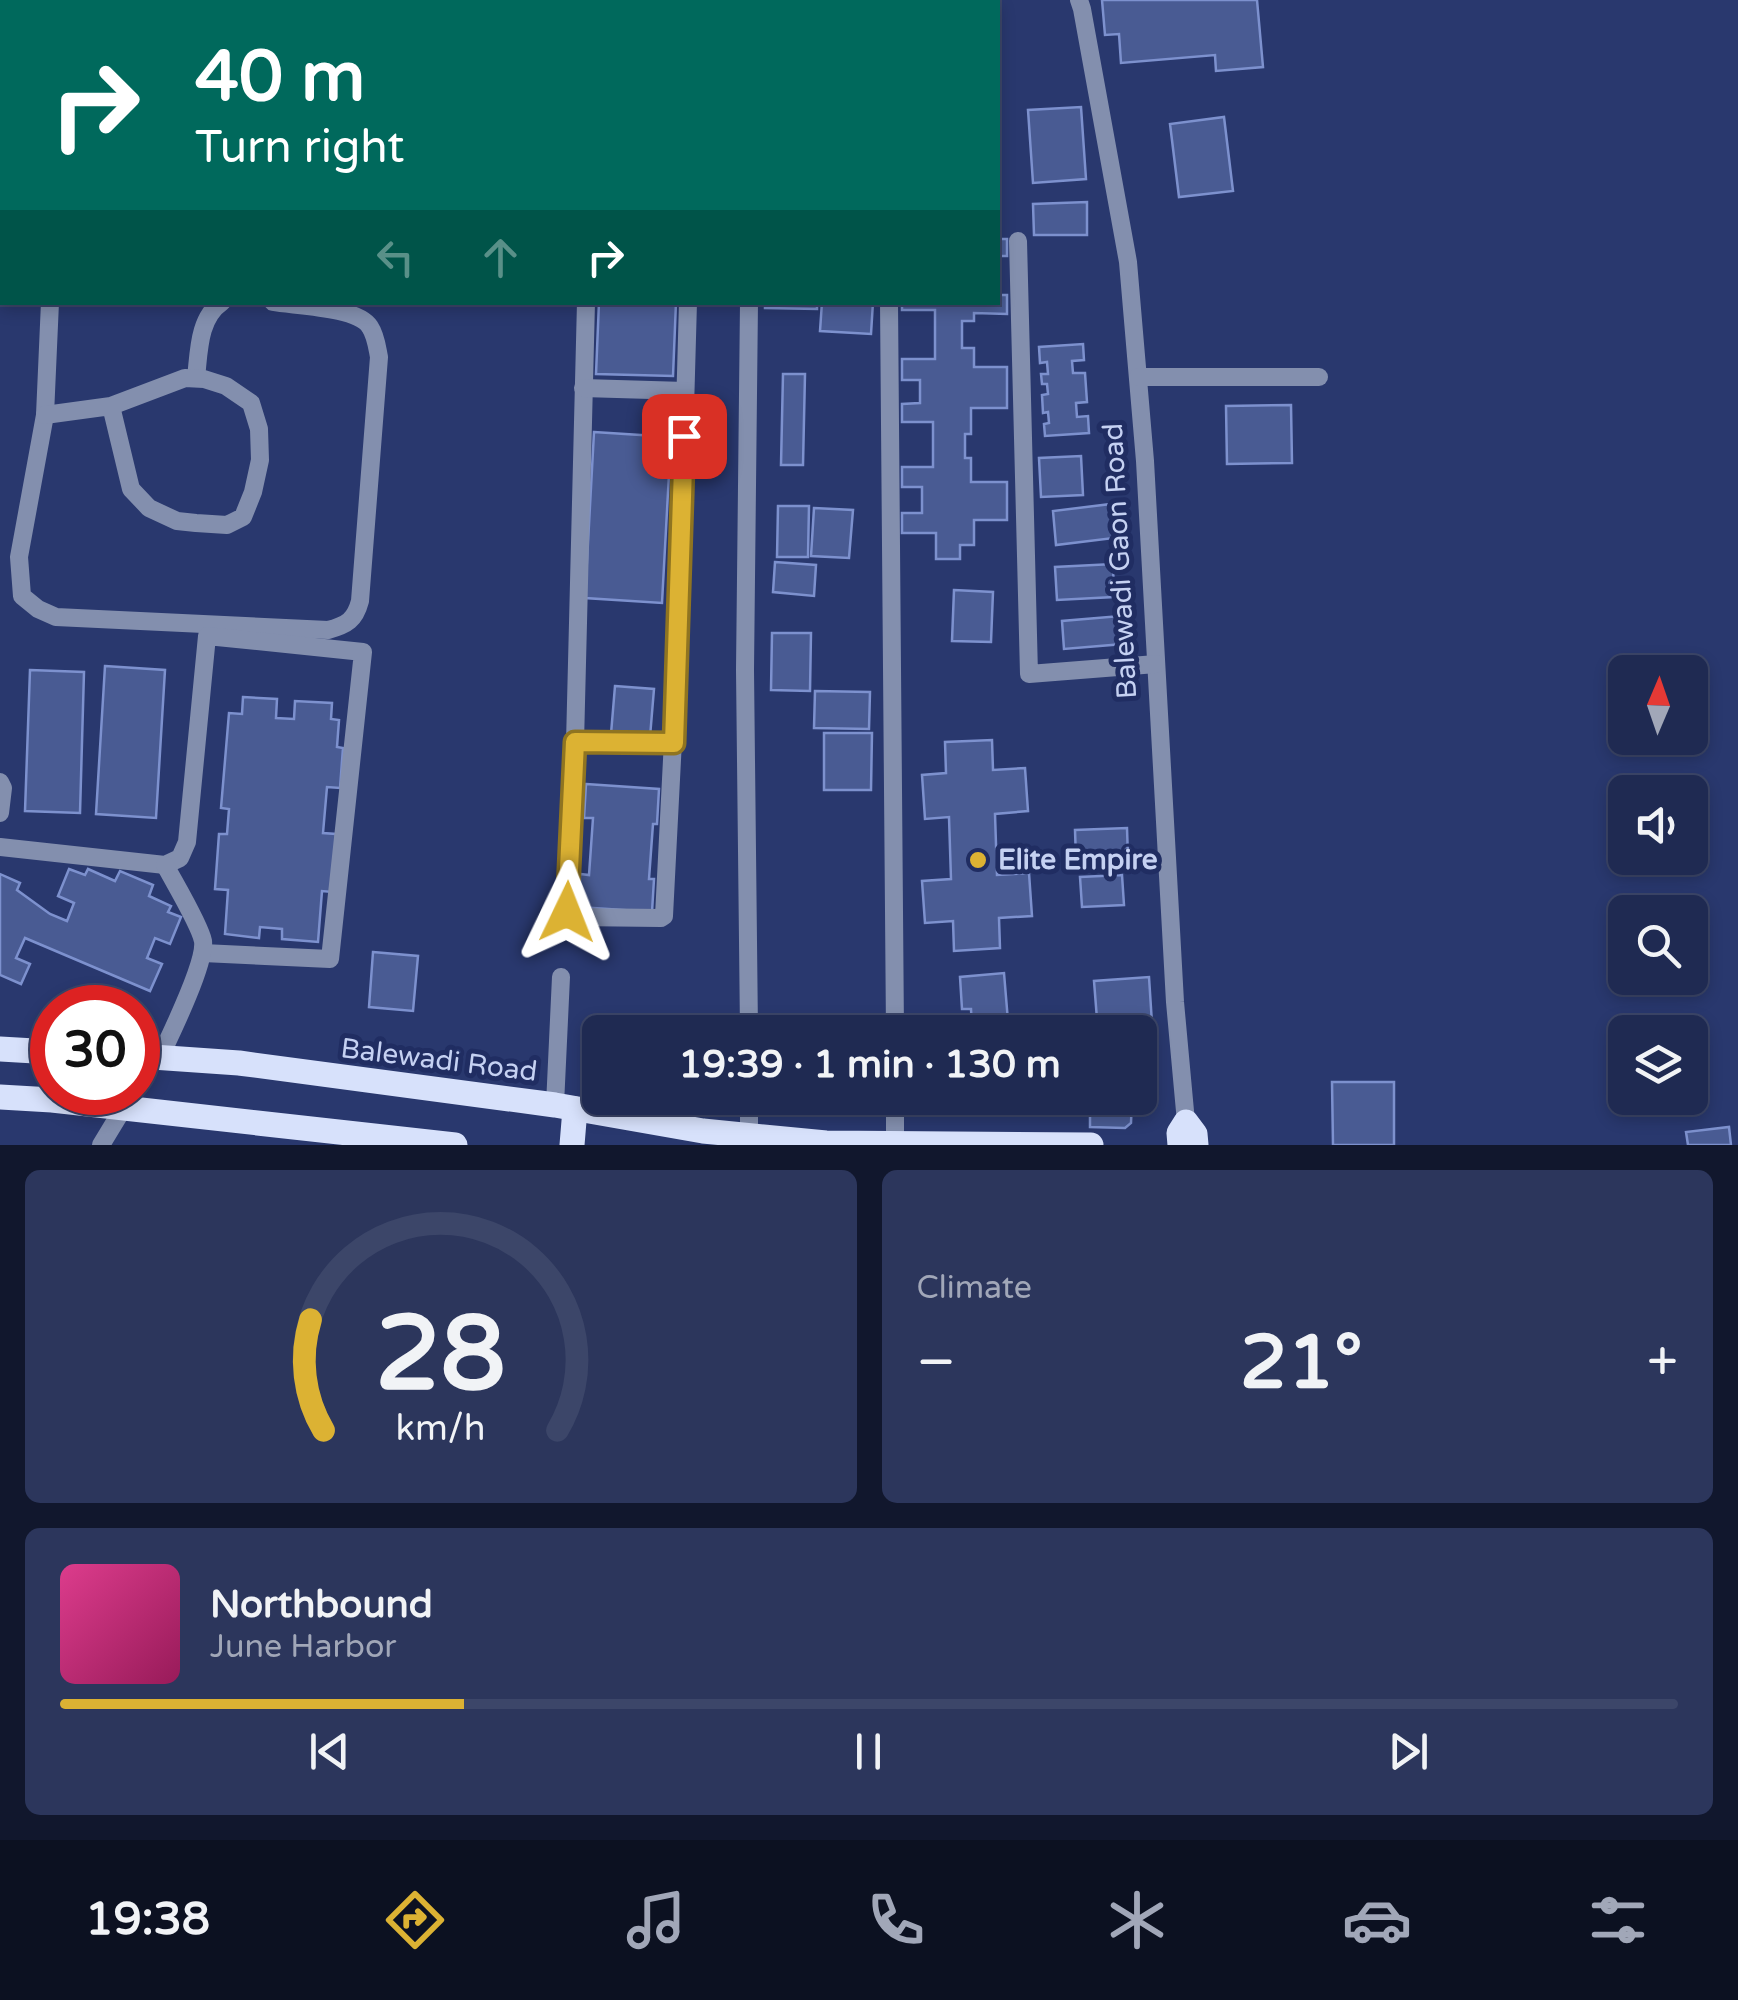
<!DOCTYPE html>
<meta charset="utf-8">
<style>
body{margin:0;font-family:"Varela Round",sans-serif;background:#2c365c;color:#f1f3f6;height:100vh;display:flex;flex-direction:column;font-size:38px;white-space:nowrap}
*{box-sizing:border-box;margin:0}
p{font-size:32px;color:#a1a7b8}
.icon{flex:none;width:55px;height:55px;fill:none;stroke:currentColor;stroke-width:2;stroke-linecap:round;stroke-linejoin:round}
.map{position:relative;height:1145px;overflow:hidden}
.details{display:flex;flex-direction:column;gap:25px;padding:25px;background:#11172d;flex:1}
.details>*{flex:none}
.banner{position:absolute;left:0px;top:0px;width:1000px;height:305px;box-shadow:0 5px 15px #0003,0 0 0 2px #3c4669;background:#00695c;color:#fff;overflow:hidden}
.needle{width:65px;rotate:2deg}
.buttons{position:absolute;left:1608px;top:655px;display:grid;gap:20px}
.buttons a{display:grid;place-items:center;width:100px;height:100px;border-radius:15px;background:#1f2a52;box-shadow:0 5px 15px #0003,0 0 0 2px #3c4669;font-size:50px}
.speed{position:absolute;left:30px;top:985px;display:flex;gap:20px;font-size:50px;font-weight:700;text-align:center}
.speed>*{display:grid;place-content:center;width:130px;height:130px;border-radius:50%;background:#1f2a52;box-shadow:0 5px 15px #0003,0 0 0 2px #3c4669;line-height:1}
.speed .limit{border:15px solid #d22;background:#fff;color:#111}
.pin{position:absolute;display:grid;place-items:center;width:85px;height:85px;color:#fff;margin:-42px;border-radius:20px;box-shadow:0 5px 15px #0006}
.me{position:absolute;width:110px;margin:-55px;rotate:2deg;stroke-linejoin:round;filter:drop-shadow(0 0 8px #0008)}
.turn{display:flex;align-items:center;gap:35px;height:210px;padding:0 30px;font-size:45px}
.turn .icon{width:130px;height:130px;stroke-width:2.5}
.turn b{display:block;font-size:70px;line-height:85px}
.lanes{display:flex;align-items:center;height:95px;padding:0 30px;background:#0003;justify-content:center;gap:50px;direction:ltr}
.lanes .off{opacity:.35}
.big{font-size:75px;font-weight:700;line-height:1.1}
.details .card{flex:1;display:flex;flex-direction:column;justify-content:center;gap:15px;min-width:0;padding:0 35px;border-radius:15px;background:#2c365c}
.details .dial{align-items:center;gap:0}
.dial svg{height:260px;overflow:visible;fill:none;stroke:#3c4669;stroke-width:7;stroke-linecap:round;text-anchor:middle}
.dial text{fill:#f1f3f6;stroke:none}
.song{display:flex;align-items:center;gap:30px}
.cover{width:120px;height:120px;border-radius:15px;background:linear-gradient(135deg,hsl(330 70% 55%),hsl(330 70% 35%))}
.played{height:10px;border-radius:5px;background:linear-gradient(90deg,#dcb233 25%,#3c4669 25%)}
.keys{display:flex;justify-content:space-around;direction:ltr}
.heat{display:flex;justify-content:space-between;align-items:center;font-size:55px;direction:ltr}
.details .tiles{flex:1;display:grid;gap:25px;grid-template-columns:1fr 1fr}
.card:last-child{grid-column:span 2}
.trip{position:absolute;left:582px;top:1015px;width:575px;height:100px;border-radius:15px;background:#1f2a52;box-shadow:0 5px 15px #0003,0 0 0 2px #3c4669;font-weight:700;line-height:100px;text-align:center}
.menu{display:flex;height:160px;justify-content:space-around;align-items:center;background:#0c1121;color:#a1a7b8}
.menu .icon{width:70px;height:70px}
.menu .selected{color:#dcb233}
.menu b{font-size:45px;color:#f1f3f6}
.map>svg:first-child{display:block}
.building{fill:#495b93;stroke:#7d91ce;stroke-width:2.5}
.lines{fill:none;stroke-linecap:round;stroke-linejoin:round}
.minor{stroke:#838fae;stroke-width:18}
.major{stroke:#d7e1fb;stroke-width:25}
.route-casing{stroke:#8f7421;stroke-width:25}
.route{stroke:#dcb233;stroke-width:18}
.poi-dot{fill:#dcb233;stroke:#202d62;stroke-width:4}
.labels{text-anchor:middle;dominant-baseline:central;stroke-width:10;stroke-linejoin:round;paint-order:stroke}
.street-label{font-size:28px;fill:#c5d1f2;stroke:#202d62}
.poi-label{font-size:28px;font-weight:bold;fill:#c5d1f2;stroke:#202d62;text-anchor:start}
</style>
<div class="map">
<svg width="1738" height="1145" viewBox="0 0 1738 1145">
<rect width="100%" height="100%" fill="#29386e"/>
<g class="building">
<rect x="329" y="0" width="98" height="2"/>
<path d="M1102,0h155l6,67 -47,4 -1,-16 -94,8 -2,-29 -14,1z"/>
<path d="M1081,107l5,72 -53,4 -5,-73z"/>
<path d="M1224,117l9,74 -54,6 -9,-73z"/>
<path d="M1087,202v33h-53l-1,-31z"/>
<path d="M998,239h9v17h-7v39h7v19l-33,-1v8h-12v27h12v19h33v41h-36v26h-6v24h6v24h36v38h-33v25h-14v14h-24v-26h-34v-20h20v-26h-20v-20h31v-45h-31v-18l18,-1v-23h-18v-21h33v-49h-33v-8h96z"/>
<path d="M599,302h77l-3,74 -77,-2z"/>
<path d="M765,302h52v7l-52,-1z"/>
<path d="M822,302h51l-2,32 -51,-3z"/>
<path d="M1083,344l1,16 -12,1 1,12h12l2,29 -11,1 1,14 11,-1 1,17 -44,3 -1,-12 5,-1 -1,-11 -5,1 -1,-18 6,-1 -1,-10h-5l-1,-10h7l-1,-12 -7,1 -1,-16z"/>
<path d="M783,374h22l-2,91h-22z"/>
<path d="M1291,405l1,58 -65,1 -1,-58z"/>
<path d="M594,432l77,5 -9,166 -77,-5z"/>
<path d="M1081,456l2,39 -42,2 -2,-39z"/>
<path d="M1111,504l3,34 -58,7 -3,-34z"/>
<path d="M778,506h31l-1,51h-31z"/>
<path d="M814,508l39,2 -4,48 -38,-2z"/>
<path d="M775,562l41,3 -2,31 -41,-4z"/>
<path d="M1113,564l1,33 -57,3 -2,-33z"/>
<path d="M954,590l39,2 -2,50 -39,-1z"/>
<path d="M1120,616l3,28 -59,5 -2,-28z"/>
<path d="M772,633h39l-1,58 -39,-1z"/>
<path d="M105,666l60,4 -9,148 -60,-4z"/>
<path d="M30,670l54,2 -4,141 -55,-2z"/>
<path d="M615,686l39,3 -4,48 -39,-3z"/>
<path d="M815,691l55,1 -1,37 -55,-1z"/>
<path d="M243,697l34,2 -1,19 18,1 1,-18 37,2 -1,16 8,1 -2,27 6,1 -3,40 -13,-1 -4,46 13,1 -4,58 -10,-1 -4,51 -36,-3v-10l-22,-2 -1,11 -34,-4 3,-44 -13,-1 4,-55h8l2,-25 -8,-1 8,-95 13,1z"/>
<path d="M824,733h48l-1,57h-47z"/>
<path d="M992,740l1,30 32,-2 3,43 -33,3 2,61 32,-2 3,43 -33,2 1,30 -46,3 -1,-30 -28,2 -3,-42 29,-2 -2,-62 -24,2 -3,-44 24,-2 -1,-31z"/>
<path d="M586,784l73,5 -2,35h-4l-4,55h5l-2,33 -73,-5 1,-33 9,1 4,-57h-9z"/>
<path d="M1127,828l1,30 -52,2 -1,-30z"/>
<path d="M69,869l16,6 3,-6 27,12 5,-10 33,14 -4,11 22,10 -3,6 13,5 -11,27 -15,-6 -8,20 15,6 -12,27 -125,-53 -9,20 14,6 -9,20 -21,-9v-101l20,9 -3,7 33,24 17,7 7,-18 -16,-7z"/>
<path d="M1122,875l2,30 -42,2 -2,-30z"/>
<path d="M373,952l45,4 -5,55 -44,-4z"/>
<path d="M1004,973l4,48 44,-2v13h-124v-3l44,-1 -1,-19h-9l-2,-32z"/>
<path d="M1149,977l4,62 -13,1v-8h-42l-4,-51z"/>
<path d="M1332,1082h62v63h-61z"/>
<path d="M970,1098h44l1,14 -44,3z"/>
<path d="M1090,1098h42l-1,25 -6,5 -35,-1z"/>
<path d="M1729,1127l2,18h-43l-2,-13z"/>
</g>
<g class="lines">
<g class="minor">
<path d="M887,0v2"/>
<path d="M1079,0l3,9 46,253 17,199 30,541 11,120"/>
<path d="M170,2l3,-2"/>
<path d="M592,2v-2"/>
<path d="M756,2v-2"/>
<path d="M0,135l2,-2"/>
<path d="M1018,241l11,433 127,-10"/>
<path d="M50,302l-5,113 -26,142 3,39 16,13 18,8 272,13c19,-5 27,-10 32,-29l19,-244c-2,-10 -3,-21 -9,-30 -12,-20 -74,-21 -97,-25"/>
<path d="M586,302l-11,441 -8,169 6,5 88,1 3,-2 15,-293 9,-321"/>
<path d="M889,302l6,730"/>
<path d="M1138,377h181"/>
<path d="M196,378c3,-25 2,-60 26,-76"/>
<path d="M583,388l102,3"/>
<path d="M45,415l66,-9 74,-28 19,1 22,7 25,17 8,26 1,31 -7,32 -10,25 -16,8 -31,-2 -19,-2 -28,-13 -18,-19 -20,-83"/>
<path d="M575,743h99"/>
<path d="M0,782l3,6 -3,25"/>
<path d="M0,847l165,18 15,-7 7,-16 20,-206 156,16 -33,307 -127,-6"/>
<path d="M749,1032l-4,-362 4,-368"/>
<path d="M160,1057c10,-21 46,-95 43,-116 -3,-16 -29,-59 -38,-76"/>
<path d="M749,1098v37"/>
<path d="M895,1098v45"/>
<path d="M555,1105l6,-128"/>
<path d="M101,1145l23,-38"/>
</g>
<g class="major">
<path d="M0,1049l52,3"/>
<path d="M138,1056l101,7 316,42 148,26 123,12 265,2"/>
<path d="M0,1097l52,3 403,45"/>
<path d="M572,1145l3,-36"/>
<path d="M1180,1145l-1,-12 7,-11 9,12 1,11"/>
</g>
</g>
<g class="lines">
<g class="route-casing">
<path id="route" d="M567,912l8,-170 99,1 10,-307"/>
</g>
<use href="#route" class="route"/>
</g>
<circle class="poi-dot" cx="978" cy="860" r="10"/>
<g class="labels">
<g class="street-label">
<text transform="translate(1120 561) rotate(-93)">Balewadi Gaon Road</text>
<text transform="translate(439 1060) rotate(7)">Balewadi Road</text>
</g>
<g class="poi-label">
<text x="998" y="860">Elite Empire</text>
</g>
</g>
</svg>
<div class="buttons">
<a><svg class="needle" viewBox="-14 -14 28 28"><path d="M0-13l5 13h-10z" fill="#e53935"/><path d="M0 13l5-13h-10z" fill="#a1a7b8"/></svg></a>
<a><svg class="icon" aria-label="sound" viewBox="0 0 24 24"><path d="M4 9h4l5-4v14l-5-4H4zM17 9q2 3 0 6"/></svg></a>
<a><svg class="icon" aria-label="search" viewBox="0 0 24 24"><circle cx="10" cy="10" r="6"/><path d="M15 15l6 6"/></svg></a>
<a><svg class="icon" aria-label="layers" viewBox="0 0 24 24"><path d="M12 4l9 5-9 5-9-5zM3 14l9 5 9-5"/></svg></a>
</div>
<div class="speed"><div class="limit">30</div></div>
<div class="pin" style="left:684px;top:436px;background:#d93025"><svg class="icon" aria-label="arrive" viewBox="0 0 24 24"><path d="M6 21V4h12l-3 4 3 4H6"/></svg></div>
<svg class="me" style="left:567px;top:912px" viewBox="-20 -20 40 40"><path d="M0-17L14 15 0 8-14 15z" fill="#dcb233" stroke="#fff" stroke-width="4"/></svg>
<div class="trip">19:39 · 1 min · 130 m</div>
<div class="banner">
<div class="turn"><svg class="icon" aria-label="right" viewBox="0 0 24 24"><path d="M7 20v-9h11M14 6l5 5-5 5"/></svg><div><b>40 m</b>Turn right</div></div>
<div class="lanes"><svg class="icon off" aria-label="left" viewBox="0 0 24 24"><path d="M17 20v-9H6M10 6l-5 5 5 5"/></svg><svg class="icon off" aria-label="ahead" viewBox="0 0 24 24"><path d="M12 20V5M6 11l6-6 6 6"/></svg><svg class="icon" aria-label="right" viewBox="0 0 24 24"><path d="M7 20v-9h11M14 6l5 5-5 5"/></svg></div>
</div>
</div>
<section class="details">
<div class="tiles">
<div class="card dial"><svg viewBox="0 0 100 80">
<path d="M14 69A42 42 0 1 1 86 69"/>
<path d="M14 69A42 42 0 0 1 10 35" stroke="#dcb233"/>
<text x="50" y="56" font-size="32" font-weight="700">28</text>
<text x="50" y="72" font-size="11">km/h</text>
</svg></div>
<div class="card"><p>Climate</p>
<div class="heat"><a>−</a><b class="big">21°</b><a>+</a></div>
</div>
<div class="card">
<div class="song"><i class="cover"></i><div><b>Northbound</b><p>June Harbor</p></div></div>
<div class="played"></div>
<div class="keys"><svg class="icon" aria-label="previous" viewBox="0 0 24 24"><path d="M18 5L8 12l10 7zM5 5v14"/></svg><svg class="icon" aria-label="pause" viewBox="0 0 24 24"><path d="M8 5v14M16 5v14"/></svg><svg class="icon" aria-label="next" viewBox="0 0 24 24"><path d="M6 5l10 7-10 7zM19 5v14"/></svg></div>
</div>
</div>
</section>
<nav class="menu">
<b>19:38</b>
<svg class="icon selected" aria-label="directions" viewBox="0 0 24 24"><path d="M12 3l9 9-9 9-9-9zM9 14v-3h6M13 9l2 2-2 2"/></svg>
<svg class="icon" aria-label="music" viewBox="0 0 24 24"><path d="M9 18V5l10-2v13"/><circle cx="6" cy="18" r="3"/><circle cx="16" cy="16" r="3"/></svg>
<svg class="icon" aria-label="phone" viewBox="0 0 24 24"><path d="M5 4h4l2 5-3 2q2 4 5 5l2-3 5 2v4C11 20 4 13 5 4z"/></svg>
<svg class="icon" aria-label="climate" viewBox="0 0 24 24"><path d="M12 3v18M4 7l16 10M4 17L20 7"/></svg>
<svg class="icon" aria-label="car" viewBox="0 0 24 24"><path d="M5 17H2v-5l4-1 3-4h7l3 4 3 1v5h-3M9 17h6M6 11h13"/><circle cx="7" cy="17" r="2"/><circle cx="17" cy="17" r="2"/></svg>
<svg class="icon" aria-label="filters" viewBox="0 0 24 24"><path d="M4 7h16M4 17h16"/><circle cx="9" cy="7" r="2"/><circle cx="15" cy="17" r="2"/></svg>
</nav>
